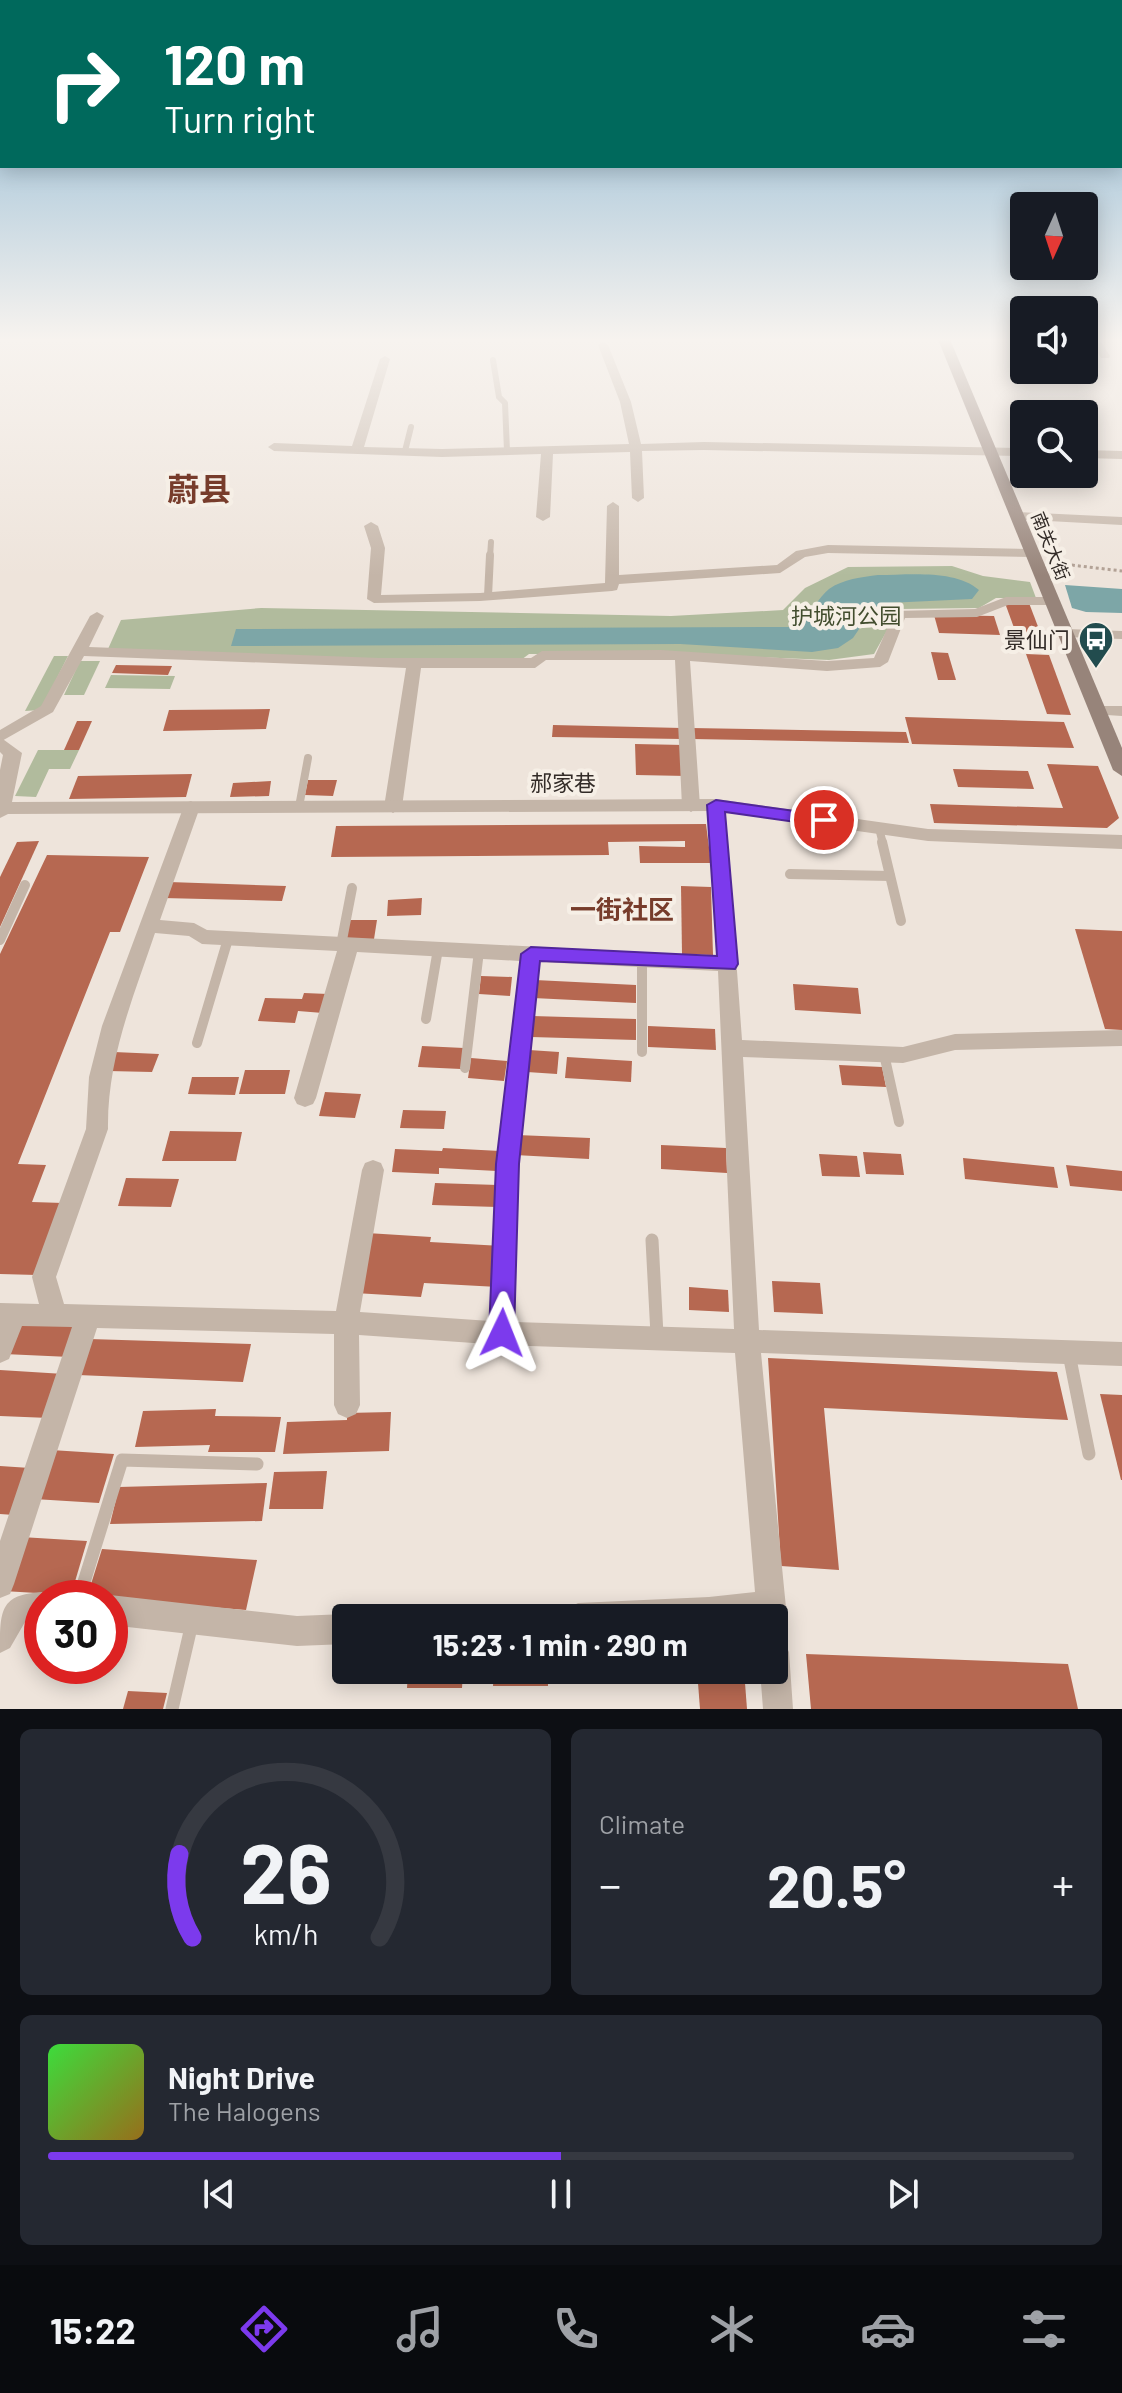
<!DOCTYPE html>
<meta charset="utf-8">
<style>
body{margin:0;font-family:Barlow,"Noto Sans SC",sans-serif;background:#242831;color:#f1f3f6;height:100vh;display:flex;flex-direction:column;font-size:30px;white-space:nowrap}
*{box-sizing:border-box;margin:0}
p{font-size:26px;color:#9ea1a6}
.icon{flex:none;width:44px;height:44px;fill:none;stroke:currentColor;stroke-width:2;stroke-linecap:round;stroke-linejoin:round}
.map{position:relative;height:1709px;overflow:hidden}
.details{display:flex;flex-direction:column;gap:20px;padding:20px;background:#0d0f14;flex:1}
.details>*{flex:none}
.top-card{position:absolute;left:0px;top:0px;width:1122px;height:168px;box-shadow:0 4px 20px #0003;background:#00695c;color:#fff;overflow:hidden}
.needle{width:52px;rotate:183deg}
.fabs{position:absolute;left:1010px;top:192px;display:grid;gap:16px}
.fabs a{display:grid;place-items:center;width:88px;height:88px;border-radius:8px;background:#171b24;box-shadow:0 4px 20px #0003;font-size:40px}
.speed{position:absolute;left:24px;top:1580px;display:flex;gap:16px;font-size:40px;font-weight:700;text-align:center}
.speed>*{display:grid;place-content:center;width:104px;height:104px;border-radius:50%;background:#171b24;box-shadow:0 4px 20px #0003;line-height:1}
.speed .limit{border:12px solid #d22;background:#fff;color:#111}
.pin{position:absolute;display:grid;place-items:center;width:68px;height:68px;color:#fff;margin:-34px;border:4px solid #fff;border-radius:50%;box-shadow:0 2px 8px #0007}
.me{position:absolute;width:88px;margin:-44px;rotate:2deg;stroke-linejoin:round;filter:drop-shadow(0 0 6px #0008)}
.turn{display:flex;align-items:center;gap:28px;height:168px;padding:0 32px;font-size:36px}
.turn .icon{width:104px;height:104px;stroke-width:2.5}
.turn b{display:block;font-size:56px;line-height:68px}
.big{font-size:60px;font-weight:700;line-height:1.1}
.details .tile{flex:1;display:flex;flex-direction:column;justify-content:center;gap:12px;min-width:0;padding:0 28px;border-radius:12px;background:#242831}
.details .dial{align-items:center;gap:0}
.dial svg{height:208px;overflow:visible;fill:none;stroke:#363941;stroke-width:7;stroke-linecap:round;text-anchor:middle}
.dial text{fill:#f1f3f6;stroke:none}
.song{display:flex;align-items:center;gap:24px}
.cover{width:96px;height:96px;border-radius:12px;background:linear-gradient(135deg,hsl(120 70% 55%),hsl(40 70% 35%))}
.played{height:8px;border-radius:4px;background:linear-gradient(90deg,#7c3aed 50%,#363941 50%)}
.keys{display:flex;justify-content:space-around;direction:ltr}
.heat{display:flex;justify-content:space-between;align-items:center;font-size:44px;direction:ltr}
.details .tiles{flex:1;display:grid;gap:20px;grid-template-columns:1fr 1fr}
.tile:last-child{grid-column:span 2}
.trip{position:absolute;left:332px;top:1604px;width:456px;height:80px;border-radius:8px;background:#171b24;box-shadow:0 4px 20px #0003;font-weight:700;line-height:80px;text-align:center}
.tab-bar{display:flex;height:128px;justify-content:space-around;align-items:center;background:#090b0e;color:#9ea1a6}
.tab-bar .icon{width:56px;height:56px}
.tab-bar .active{color:#7c3aed}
.tab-bar b{font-size:36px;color:#f1f3f6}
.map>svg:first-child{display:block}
.green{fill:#b1bb9d}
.water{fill:#7da6a7}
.building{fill:#b66851}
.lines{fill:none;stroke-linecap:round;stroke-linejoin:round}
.path{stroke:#b09f93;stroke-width:3;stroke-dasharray:3 3;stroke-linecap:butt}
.service-far3{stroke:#c4b5a8;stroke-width:6}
.service-far2{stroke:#c4b5a8;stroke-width:8}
.service-far1{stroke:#c4b5a8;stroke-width:10}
.service{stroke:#c4b5a8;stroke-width:13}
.minor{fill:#c4b5a8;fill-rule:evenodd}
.tertiary{fill:#c4b5a8;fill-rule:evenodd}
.secondary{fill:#97847a;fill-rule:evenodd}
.route{fill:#7c3aed;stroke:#51269a;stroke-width:2}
.labels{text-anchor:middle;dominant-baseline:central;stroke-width:8;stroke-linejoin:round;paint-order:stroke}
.far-street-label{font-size:18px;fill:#322b27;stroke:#f6efe6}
.park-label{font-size:22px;fill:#424d2e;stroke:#f6efe6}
.poi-label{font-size:22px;fill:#322b27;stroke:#f6efe6;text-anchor:end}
.street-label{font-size:22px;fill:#322b27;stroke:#f6efe6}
.quarter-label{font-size:26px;font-weight:bold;fill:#773c2b;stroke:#f6efe6}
.far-town-label{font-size:32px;font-weight:bold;fill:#773c2b;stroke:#f6efe6}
</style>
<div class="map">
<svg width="1122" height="1709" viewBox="0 0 1122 1709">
<rect width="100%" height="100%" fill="#eee4db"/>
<g class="green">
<path d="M952,566l31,10 47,6 6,16h-40l-17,10 -80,1 -25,45 -45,6 -152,-6h-148l-8,6 -165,-1 -248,-10 13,-29 140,-12 410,8 112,-6 22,-22 43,-21z"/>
<path d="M54,656h14l-27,54 -16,1z"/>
<path d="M80,661h20l-16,34h-20z"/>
<path d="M111,675l64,1 -5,13 -65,-1z"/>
<path d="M38,750h41l-9,19h-21l-13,28 -21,-1z"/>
</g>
<g class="water">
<path d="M878,575c30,0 77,-6 101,15l-7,9 -85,4 -15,7 -19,28 -15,10 -26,4 -132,-8 -449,2 5,-17 558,-2c15,-11 25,-30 35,-38 14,-10 33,-12 49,-14z"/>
<path d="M1065,585l57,4v24l-36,-1 -14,-4z"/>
</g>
<g class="building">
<path d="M1005,603h24l13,34 -25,-1z"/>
<path d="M934,615l60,1 6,19 -61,-2z"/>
<path d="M931,652l17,1 8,27h-18z"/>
<path d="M1026,654l23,1 22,60 -24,-1z"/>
<path d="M116,665l56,1 -4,9 -56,-2z"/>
<path d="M270,709l-4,20 -103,2 6,-21z"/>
<path d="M905,717l159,5 10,26 -162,-4z"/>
<path d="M77,721h15l-13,29h-15z"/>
<path d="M553,725l129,3v11l-130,-2z"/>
<path d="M691,728l215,4 3,11 -217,-4z"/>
<path d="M635,744l49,1 3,31 -51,-1z"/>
<path d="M1047,764l51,2 21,52 -12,10 -173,-5 -4,-19 133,4z"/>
<path d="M953,769l75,2 6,18 -76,-2z"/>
<path d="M192,774l-6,23 -117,2 9,-23z"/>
<path d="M308,780h29l-4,16 -28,-1z"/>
<path d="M271,781l-2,15 -39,1 3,-14z"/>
<path d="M706,824l5,39h-71l-1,-17 46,1v-6l-77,1 1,13 -278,2 5,-31z"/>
<path d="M39,841l-39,86v-50l17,-35z"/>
<path d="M47,855l102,2 -29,75h-10l-92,232 28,1 -14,37 31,1 -26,72 -37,-1v-320z"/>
<path d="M169,882l117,4 -4,15 -119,-3z"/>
<path d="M681,886l30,1 2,68 -31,-1z"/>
<path d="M422,898l-1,17 -34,1 1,-16z"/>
<path d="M349,920h28l-3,19h-29z"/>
<path d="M1075,929l47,2v99l-17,-1z"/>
<path d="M481,976l31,1 -2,19 -31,-2z"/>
<path d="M535,980l101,5v18l-103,-5z"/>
<path d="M793,984l65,4 3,26 -66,-4z"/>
<path d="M304,993l24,1 -5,19 -25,-2 -3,12 -37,-2 7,-23 37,1z"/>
<path d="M532,1016l104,3v21l-105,-3z"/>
<path d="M648,1026l67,3 1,21 -68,-3z"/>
<path d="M422,1046l42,2 -3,21 -43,-2z"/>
<path d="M529,1050l30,2 -2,22 -30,-2z"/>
<path d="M114,1052l45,2 -7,18 -44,-1z"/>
<path d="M567,1057l65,4 -1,21 -66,-4z"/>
<path d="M471,1058l36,3 -3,20 -36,-3z"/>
<path d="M839,1065l43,2 4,20 -44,-2z"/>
<path d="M245,1070h45l-5,24h-46z"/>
<path d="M192,1077h47l-4,18 -47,-1z"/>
<path d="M325,1092l36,2 -6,24 -36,-2z"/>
<path d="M403,1110l43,1 -2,18 -44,-1z"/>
<path d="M170,1131l72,1 -6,29h-74z"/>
<path d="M517,1135l73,3 -1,21 -74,-4z"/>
<path d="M661,1145l65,3 1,25 -66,-4z"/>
<path d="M443,1148l57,3 -3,20 -58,-3v6l-47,-2 3,-23 47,2z"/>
<path d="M863,1152l38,2 3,21 -38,-1z"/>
<path d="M819,1154l38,2 3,21 -38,-1z"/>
<path d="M963,1158l91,9 4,21 -93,-9z"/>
<path d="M1066,1165l56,6v20l-52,-5z"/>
<path d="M126,1178l53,1 -8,28 -53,-1z"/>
<path d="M435,1183l63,2 -1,22 -65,-2z"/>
<path d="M367,1233l64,4 -1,5 72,4 -4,41 -74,-4 -3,14 -66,-4z"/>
<path d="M772,1281l48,2 3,31 -49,-2z"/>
<path d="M689,1287l39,3 1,22 -40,-2z"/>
<path d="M17,1319l64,4 -11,34 -66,-3z"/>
<path d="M89,1339l162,5 -8,38 -165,-7z"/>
<path d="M768,1358l289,14 11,48 -244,-12 15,162 -58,-4z"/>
<path d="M0,1370l64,4 -15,44 -49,-2z"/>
<path d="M1100,1394l22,1v85h-1z"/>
<path d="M216,1409l-1,7 66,1 -6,35h-67l2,-7 -75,2 8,-36z"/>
<path d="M391,1412l-2,39 -106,3 4,-32 60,-2v-7z"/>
<path d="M51,1450l63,4 -15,49 -65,-4z"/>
<path d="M0,1466l30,2 -16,47 -14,-1z"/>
<path d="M327,1471l-4,38h-54l5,-37z"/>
<path d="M267,1483l-5,38 -152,3 9,-37z"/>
<path d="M21,1537l66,4 -16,54 -68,-4z"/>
<path d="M102,1549l155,11 -11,50 -159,-13z"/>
<path d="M806,1654l262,10 10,45h-267z"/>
<path d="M408,1670h55l-1,18h-55z"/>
<path d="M494,1670h54v16h-55z"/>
<path d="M697,1670h47l3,39h-47z"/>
<path d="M128,1691l39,2 -4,16h-40z"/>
</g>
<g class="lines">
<path class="path" d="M1054,563l68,8"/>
<g class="service-far3">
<path d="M493,360l6,37 6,6 2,48"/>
<path d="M405,451l6,-24"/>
<path d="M490,557l1,-15"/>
</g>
<g class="service-far2">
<path d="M488,596l2,-41"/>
<path d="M1066,633l56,2"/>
<path d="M299,807l9,-49"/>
<path d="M879,828l4,16"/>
</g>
<g class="service-far1">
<path d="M882,842l19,79"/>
<path d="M790,874l100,2"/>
<path d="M0,940l25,-55"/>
<path d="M341,945l11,-57"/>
<path d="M642,959v93"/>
<path d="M426,1019l12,-70"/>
<path d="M197,1043l31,-104"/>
<path d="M884,1054l15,68"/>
<path d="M465,1068l14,-117"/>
</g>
<g class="service">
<path d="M652,1240l5,95"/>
<path d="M1069,1354l20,100"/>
<path d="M79,1598l43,-138 135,4"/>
<path d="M172,1709l20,-86"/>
</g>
<g class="minor">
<path d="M1088,337h10l12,19 -1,2h-8z"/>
<path d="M603,342l5,3 23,57 10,42 63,-2 320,6v8l-320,-6 -62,1 2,47 -6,4 -6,-4 -2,-46 -77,2 -3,63 -7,4 -7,-4 5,-63 -99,3 -168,-6 -6,-4 6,-4 78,3 28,-87 5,-3 5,3 -26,88 78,2 187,-5 -9,-42 -22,-57z"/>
<path d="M1084,450l38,1v8l-38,-1z"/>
<path d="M613,502l6,4v69l158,-10 19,-14 32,-6 204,4 7,4 -7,4 -204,-4 -23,4 -25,16 -161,11 -2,6 -5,1 -132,10 -106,2 -7,-4 4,-51 -7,-22 7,-4 7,4 7,22 -4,47 99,-2 125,-10 2,-77z"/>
<path d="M1017,512l105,5v8l-110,-6v-6z"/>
<path d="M1006,597h46l7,4 -7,4h-44l-31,12 -72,1 -17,44 -8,5 -53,4 -137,-10 10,145 -9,6 -9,-6 -7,-146h-129l-11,8h-114l-19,139 -9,6 -9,-6 22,-139 -322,-12 -31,56 -53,30v-12l41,-24 49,-90 7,-4 7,4 -15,31 290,11h152l11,-7 119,-1 166,11 47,-3 21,-47 80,-2z"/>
<path d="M1098,706h24v10l-30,-2 -2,-3z"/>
<path d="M716,799l9,6 17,235 161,7 52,-13 167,-4v16l-167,4 -52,13 -160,-6 16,273 363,12v24l-361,-13 26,265 -5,10 -8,4v-14h-211l5,-10 10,-5 131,-6 46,-5 -20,-239 -233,-8 -143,-10 1,70 -4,9 -9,4 -9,-4 -4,-9v-71l-237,-6 -83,256 -4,10 -10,4v-57l72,-214 -50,-1 -13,33 -9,4v-60l39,1 -7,-27 54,-148 3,-52 13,-51 83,-223 6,-2 9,6 -40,113 34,3 13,7 511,26 -11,-151zM155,933l34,3 13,8 135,7 -43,147 3,6 8,3 8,-3 3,-6 41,-146 163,9 -24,203 -6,157 -130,-9 24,-142 -3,-7 -8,-3 -8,3 -3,7 -26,141 -272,-7 -8,-27 52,-148c-1,-70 25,-131 47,-196zM540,962l178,9 16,358 -219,-7 3,-158z"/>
<path d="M42,1592l11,6h-11v24h-17l-15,26 -10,5c0,-44 0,-58 42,-61z"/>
<path d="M110,1595l187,21 49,-2 9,4h-9v26l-49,2 -187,-21v-27h-6z"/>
<path d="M774,1637l10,5 5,10 4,57h-30l-3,-39h14z"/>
</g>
<path class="tertiary" d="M0,737l22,16 -10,49 704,-3 212,30 194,6v14l-194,-8 -212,-30 -708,3 -8,4v-48l3,-15 -3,-3z"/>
<path class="secondary" d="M937,337h12l173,411v28l-9,-6z"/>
</g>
<linearGradient id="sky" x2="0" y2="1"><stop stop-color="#7daece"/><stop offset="0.59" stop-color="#f7f3ef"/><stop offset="1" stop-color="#f7f3ef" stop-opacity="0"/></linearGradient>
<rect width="1122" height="576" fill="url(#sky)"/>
<path class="route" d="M716,800l108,15 9,5 -9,6 -99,-14 13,152 -3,5 -195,-8 -21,203 -5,169 -3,8 -9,4 -9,-4 -4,-8 7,-169 25,-210 10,-7 186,9 -10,-151z"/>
<defs>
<g id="bus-pin" transform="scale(1.8)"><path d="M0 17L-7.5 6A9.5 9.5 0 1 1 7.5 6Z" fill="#224c4e" stroke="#f6efe6"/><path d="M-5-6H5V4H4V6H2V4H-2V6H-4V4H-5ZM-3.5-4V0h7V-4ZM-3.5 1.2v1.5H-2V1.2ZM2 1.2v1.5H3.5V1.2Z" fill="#fff"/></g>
</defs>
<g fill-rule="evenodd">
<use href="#bus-pin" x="1096" y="639"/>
</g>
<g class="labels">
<g class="far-street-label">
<text transform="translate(1051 546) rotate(68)">南关大街</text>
</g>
<g class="park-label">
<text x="846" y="615">护城河公园</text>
</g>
<g class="poi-label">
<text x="1070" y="639">景仙门</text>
</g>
<g class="street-label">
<text x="563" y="782">郝家巷</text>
</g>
<g class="quarter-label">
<text x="622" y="908">一街社区</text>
</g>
<g class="far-town-label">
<text x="199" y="488">蔚县</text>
</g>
</g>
</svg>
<div class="fabs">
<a><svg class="needle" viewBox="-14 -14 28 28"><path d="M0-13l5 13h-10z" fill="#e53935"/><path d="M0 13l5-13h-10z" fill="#9ea1a6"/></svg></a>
<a><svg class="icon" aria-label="sound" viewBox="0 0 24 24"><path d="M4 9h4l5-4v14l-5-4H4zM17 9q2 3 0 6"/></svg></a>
<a><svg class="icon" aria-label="search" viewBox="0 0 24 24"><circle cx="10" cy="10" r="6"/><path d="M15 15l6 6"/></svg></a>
</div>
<div class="speed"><div class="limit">30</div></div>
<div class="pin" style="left:824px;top:820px;background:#d93025"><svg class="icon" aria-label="arrive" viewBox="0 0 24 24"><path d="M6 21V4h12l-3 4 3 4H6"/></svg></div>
<svg class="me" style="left:502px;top:1333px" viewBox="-20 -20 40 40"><path d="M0-17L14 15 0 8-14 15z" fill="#7c3aed" stroke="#fff" stroke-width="4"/></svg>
<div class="trip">15:23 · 1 min · 290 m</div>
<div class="top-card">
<div class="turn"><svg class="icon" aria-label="right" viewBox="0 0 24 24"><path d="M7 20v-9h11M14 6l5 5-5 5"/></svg><div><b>120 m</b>Turn right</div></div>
</div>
</div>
<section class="details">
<div class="tiles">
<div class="tile dial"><svg viewBox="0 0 100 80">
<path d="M14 69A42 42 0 1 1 86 69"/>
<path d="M14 69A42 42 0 0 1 9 37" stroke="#7c3aed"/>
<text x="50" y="56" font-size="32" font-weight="700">26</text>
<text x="50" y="72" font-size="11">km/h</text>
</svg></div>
<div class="tile"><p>Climate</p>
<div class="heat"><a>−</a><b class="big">20.5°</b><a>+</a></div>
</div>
<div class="tile">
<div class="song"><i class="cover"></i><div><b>Night Drive</b><p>The Halogens</p></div></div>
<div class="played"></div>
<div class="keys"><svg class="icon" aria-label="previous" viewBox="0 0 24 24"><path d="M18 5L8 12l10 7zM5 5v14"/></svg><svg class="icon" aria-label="pause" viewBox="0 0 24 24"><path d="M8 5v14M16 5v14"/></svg><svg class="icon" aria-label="next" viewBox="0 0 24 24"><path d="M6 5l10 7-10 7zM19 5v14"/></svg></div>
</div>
</div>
</section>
<nav class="tab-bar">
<b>15:22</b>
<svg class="icon active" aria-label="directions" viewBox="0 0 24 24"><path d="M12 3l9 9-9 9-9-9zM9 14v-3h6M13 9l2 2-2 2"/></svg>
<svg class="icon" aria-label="music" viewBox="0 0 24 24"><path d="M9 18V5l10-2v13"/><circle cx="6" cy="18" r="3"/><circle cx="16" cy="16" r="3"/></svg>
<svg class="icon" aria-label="phone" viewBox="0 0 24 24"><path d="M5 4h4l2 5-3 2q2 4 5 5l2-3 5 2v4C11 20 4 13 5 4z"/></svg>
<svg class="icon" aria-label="climate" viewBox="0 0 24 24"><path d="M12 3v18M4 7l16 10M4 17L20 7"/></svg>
<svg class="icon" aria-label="car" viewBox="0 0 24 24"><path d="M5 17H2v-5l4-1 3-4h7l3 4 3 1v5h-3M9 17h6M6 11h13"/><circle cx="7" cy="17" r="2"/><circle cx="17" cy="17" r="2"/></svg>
<svg class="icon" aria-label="filters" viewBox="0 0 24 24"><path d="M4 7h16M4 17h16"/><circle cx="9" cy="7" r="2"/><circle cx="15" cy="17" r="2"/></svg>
</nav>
